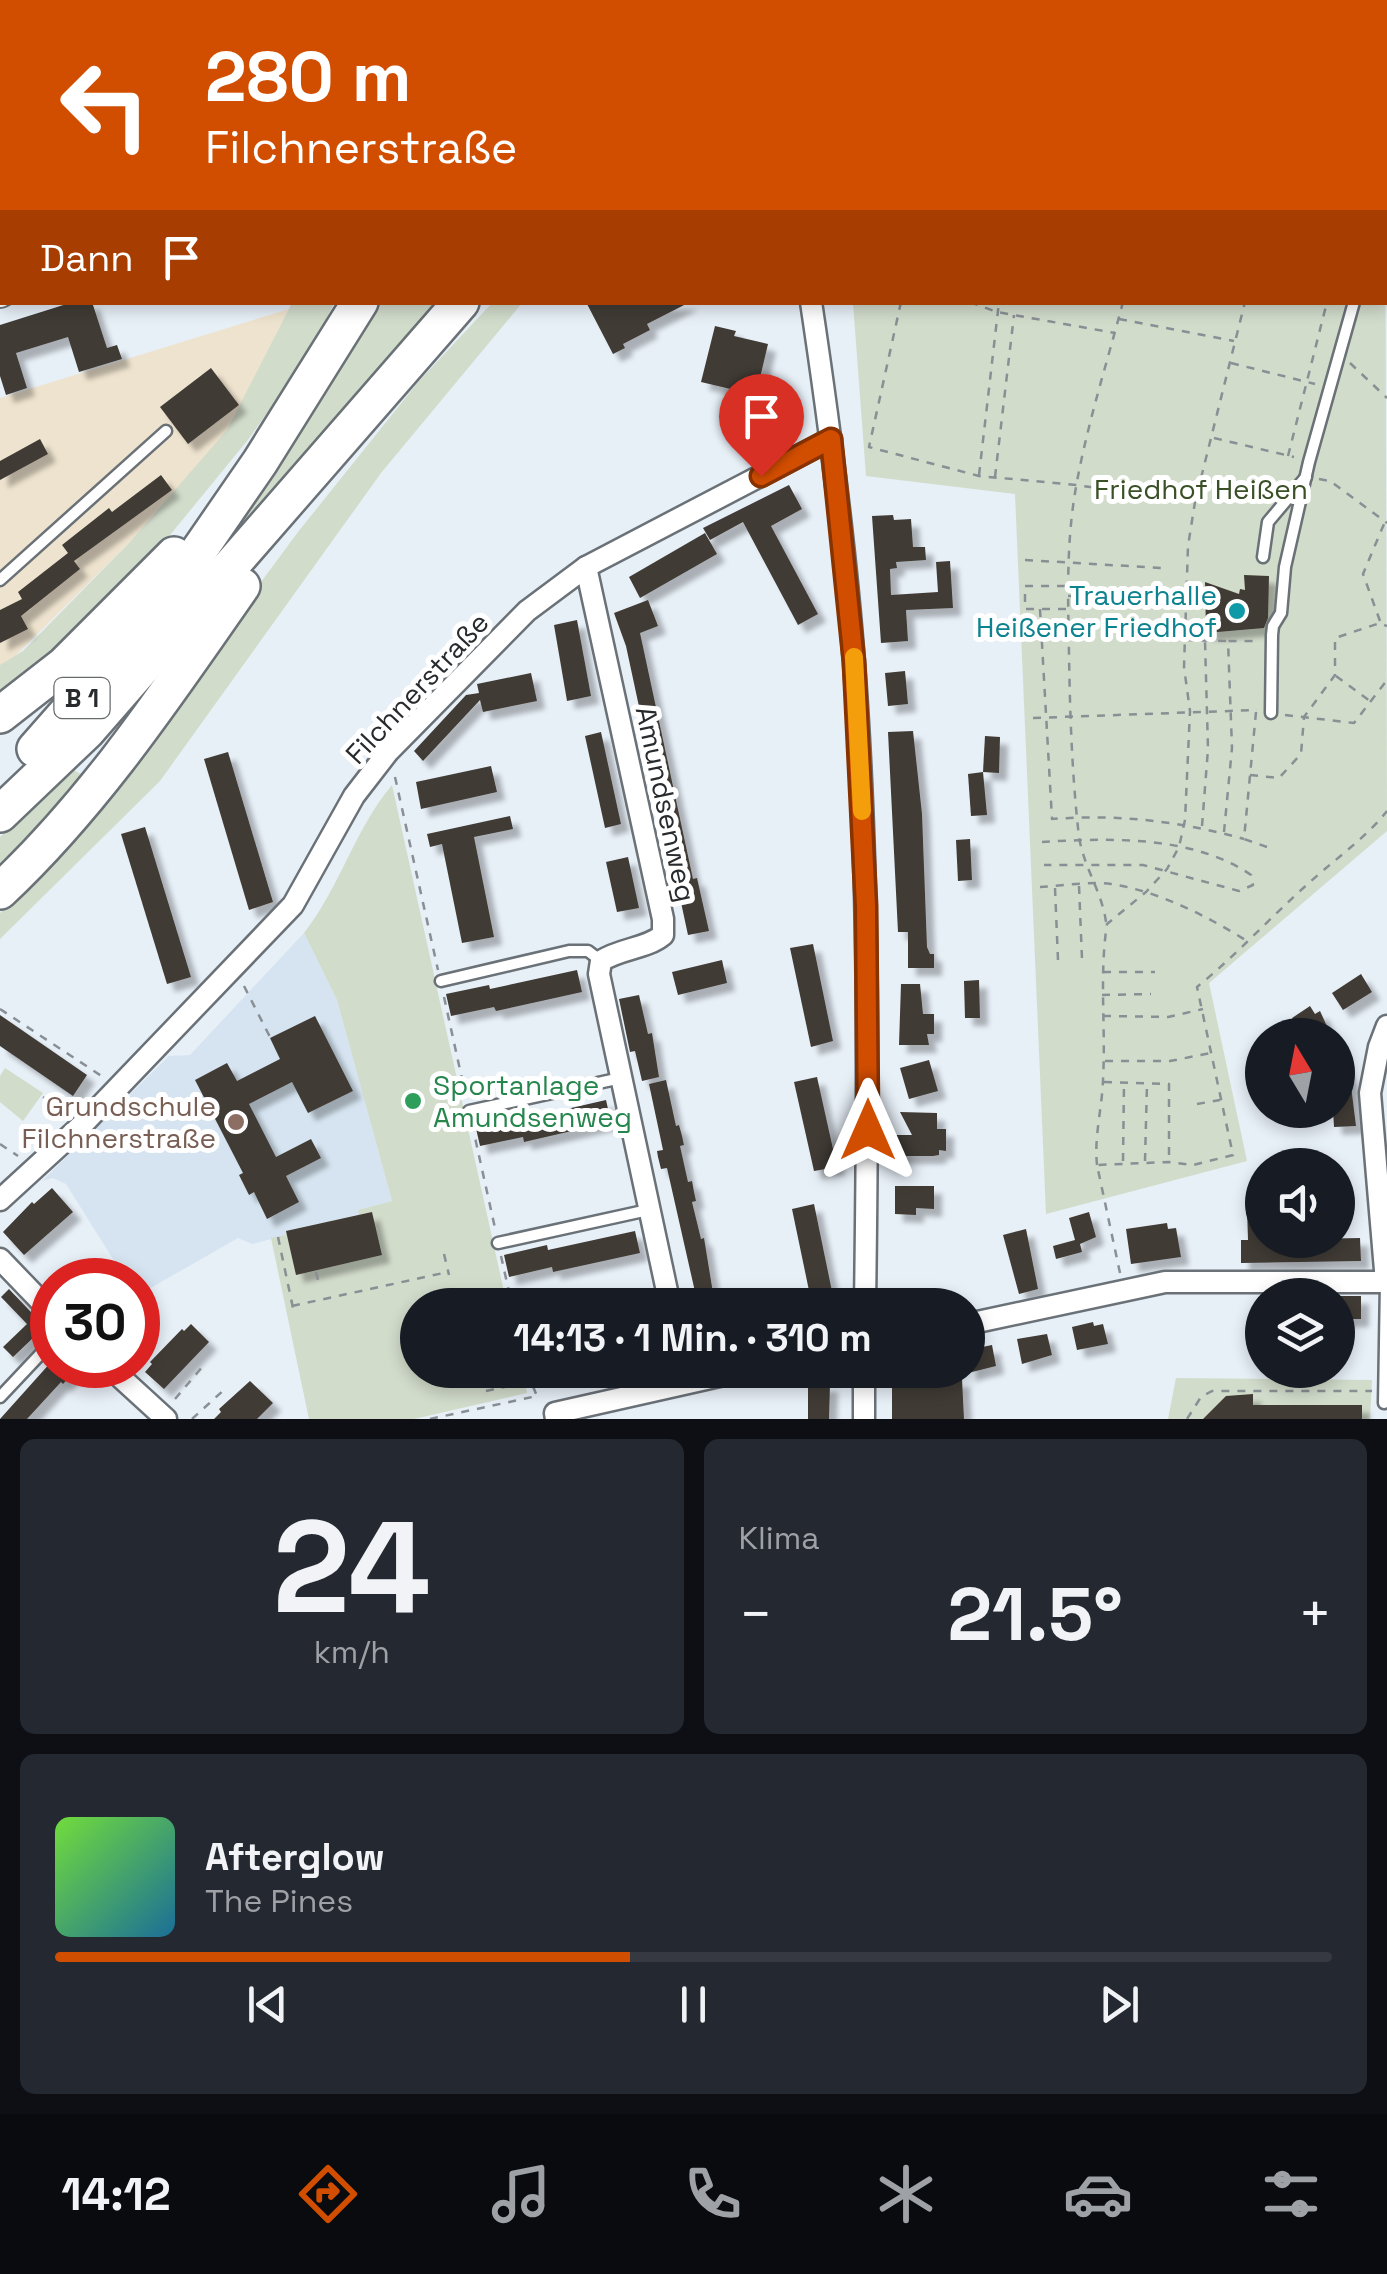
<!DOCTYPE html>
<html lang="de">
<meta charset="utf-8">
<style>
body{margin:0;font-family:"Space Grotesk",sans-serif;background:#242831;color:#f1f3f6;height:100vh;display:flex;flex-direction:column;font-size:38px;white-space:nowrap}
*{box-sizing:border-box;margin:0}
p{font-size:32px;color:#9ea1a6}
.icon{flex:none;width:55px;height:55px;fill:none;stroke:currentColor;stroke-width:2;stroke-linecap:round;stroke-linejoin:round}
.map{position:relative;height:1419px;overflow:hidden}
.panel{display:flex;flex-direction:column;gap:20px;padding:20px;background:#0d0f14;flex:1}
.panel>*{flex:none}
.hud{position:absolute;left:0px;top:0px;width:1388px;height:305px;box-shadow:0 5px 15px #0003;background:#d14d00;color:#fff;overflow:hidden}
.needle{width:65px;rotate:350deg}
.tools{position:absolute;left:1245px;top:1018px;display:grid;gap:20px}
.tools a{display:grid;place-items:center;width:110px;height:110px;border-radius:50%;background:#171b24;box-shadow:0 5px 15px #0003;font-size:50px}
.speed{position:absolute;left:30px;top:1258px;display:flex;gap:20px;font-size:50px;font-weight:700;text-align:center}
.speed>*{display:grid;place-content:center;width:130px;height:130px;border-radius:50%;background:#171b24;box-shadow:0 5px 15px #0003;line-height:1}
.speed .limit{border:15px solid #d22;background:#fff;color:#111}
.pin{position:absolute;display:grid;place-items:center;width:85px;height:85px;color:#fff;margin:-102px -42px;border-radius:50% 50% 50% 0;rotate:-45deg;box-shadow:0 0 10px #0007}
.pin .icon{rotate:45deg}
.me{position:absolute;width:110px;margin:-55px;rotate:0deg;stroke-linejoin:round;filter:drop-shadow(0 0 8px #0008)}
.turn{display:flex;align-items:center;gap:35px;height:210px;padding:0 40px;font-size:45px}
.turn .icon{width:130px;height:130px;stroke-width:2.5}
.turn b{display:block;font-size:70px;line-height:85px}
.then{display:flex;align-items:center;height:95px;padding:0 40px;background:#0003;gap:20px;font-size:38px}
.big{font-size:75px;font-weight:600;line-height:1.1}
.panel .widget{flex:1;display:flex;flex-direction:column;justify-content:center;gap:15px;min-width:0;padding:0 35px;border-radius:15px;background:#242831}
.panel .dial{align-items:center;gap:0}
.dial b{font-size:130px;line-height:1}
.song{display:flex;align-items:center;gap:30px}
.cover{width:120px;height:120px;border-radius:15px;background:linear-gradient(135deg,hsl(100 70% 55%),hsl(200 70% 35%))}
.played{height:10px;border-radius:5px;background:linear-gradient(90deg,#d14d00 45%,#363941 45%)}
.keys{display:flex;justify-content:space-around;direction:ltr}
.heat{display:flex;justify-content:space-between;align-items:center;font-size:55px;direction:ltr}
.panel .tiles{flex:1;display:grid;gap:20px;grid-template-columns:1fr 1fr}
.widget:last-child{grid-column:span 2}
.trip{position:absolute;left:400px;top:1288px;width:585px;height:100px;border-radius:50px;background:#171b24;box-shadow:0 5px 15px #0003;font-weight:600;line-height:100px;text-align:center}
.tabs{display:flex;height:160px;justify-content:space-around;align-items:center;background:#090b0e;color:#9ea1a6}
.tabs .icon{width:70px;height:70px}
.tabs .current{color:#d14d00}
.tabs b{font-size:45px;color:#f1f3f6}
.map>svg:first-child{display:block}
.commercial{fill:#eee3ce}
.built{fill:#d5e4f0}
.green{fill:#d2dccb}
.building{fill:#413b35;filter:url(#shadow)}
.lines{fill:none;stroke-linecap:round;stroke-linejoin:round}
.lane-casing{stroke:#6a7177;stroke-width:15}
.street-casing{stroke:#6a7177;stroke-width:25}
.secondary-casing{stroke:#6a7177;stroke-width:32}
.highway-casing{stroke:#6a7177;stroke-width:40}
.path{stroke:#898f94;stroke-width:2.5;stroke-dasharray:8 8;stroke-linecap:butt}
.lane{stroke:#fff;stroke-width:10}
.street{stroke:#fff;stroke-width:20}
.secondary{stroke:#fff;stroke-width:28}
.highway{stroke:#fff;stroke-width:35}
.rail-casing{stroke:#6c7175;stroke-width:9}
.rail{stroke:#fff;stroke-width:5;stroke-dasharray:15;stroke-linecap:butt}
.route-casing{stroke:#883200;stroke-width:25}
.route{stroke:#d14d00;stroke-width:18}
.slow{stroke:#f59e0b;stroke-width:18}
.culture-dot{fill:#0f9aa8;stroke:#fff;stroke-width:4}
.leisure-dot{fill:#2e9e5b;stroke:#fff;stroke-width:4}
.education-dot{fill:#8d6e63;stroke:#fff;stroke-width:4}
.labels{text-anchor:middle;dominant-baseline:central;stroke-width:10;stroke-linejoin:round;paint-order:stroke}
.shield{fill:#fff;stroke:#686b6d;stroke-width:2.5}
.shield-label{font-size:25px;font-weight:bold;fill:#282b2e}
.park-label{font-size:28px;fill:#3a5026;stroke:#fff}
.culture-label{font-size:28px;fill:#0d838f;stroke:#fff;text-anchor:end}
.street-label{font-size:28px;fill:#282b2e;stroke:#fff}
.leisure-label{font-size:28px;fill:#27864d;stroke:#fff;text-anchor:start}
.education-label{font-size:28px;fill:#785e54;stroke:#fff;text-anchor:end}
</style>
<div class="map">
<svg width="1387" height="1419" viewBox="0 0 1387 1419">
<defs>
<filter id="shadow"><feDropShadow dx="8" dy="8" stdDeviation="2.5" flood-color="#0004"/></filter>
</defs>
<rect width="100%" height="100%" fill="#e7eff7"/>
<path class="commercial" d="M289,309l-61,121 -99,113 -129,128v-273z"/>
<path class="built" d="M304,933l33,67 55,201 -34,9 1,5 -72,16v4l-35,9 -14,-6 -91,52 -23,-17 -11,-14 -47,-75 -13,-6 -11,3 127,-125 21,-1z"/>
<g class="green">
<path d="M1385,78l2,753 -178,152 38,178 -201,53 -31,-720 -149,-18 -13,-173 532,-1z"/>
<path d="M292,303h42l-25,52 -62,86 -95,116 -103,100 -49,39v-31l23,-14 106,-108 98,-113z"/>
<path d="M373,303h68l-216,254 -10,-4z"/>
<path d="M492,303h30l-141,170 -221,308 -160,158v-26l58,-57 240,-324 121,-151z"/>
<path d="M72,769l17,10 -89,100v-42z"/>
<path d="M392,785l115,520h-89v65h104l5,23 -113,26h-105l-38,-181 15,-3v-4l73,-16 -1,-5 34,-9 -55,-201 -33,-67c36,-46 51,-104 88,-148z"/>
<path d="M5,1068l38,25 -20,28 -23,-19v-26z"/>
<path d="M1176,1378l196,2 -2,39h-202z"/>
</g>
<g class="building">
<path d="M73,302h19l15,46 10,-3 5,14 -43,13 -11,-35 -52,16 11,35 -21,7 -6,-19v-51z"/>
<path d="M586,302h104l-43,22 3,6 -27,14 2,4 -12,6z"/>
<path d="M715,326l21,5 -2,5 34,8 -12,51 -55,-13z"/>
<path d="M211,368l28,37 -51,39 -28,-37z"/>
<path d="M40,439l8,15 -48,26v-19z"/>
<path d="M161,475l11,15 -98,71 6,8 -59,47 7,13 -28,14v-33l22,-11 -4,-7 50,-39 -6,-8 47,-37 3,4z"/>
<path d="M789,485l13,24 -31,17 47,88 -20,11 -55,-103 -33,18 -7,-12z"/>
<path d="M893,515l1,5 17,-1 2,28h12l1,13 -30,2 1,6 -7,1 1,26 47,-3 -2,-30 14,-1 3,47 -47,2 2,31 -27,2 -9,-127z"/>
<path d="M705,533l12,21 -77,44 -11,-21z"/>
<path d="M1244,575l25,1 -1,42 -4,10 -58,5 -1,-51 34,12 1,-5 5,1z"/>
<path d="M648,600l10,26 -18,7 53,246 4,-1 12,53 -21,4 -62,-289 -12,-33z"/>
<path d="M577,620l14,76 -24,5 -13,-76z"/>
<path d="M905,671l3,33 -20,2 -3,-33z"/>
<path d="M531,673l6,28 -54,11 -3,-12 -57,61 -9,-10 52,-56 13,-2 -2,-9z"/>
<path d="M913,731l9,83 5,133 3,7h4v14h-26v-36h-10l-10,-200z"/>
<path d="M601,732l20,92 -16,4 -20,-92z"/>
<path d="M985,736l15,1 -1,36 -16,-1z"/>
<path d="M228,752l45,150 -24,8 -45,-151z"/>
<path d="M491,766l6,26 -76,17 -5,-27z"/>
<path d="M983,772l4,43 -16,1 -3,-42z"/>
<path d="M510,816l3,13 -39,8 20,100 -32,6 -20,-99 -12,3 -3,-13z"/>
<path d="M145,827l46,150 -24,7 -46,-150z"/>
<path d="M970,839l2,41 -14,1 -2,-41z"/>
<path d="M628,857l11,51 -22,4 -11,-50z"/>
<path d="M813,944l20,97 -22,6 -21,-99z"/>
<path d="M722,960l5,23 -49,12 -6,-23z"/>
<path d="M577,970l5,22 -86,19 -2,-4 -43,9 -5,-22 43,-9 1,4z"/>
<path d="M1361,974l11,18 -29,18 -11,-17z"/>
<path d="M979,980l1,38h-15l-1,-37z"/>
<path d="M901,984h19l3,30h11v20h-7l2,11h-30z"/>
<path d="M639,995l9,39 4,-1 7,44 -17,4 -7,-30 -5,1 -11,-53z"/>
<path d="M1310,1006l5,8 5,-3 11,24h-28l-11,-17z"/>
<path d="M0,1015l87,60 -14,21 -73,-50z"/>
<path d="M315,1016l38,75 -45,22 -16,-31 -43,22 27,53 35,-18 10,19 -35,18 13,26 -32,17 -13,-27 -5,3 -10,-20 4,-2 -48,-93 32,-17 10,18 43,-22 -10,-21z"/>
<path d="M1338,1050l12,28 6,48 -22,1 -1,-17h5z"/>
<path d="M929,1060l9,31 -29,8 -9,-31z"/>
<path d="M817,1077l20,90 -23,4 -20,-89z"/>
<path d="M666,1080l10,46 3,-1 3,11 2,9 -4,1 8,36 4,-1 2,11 2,9 -4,1 9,37 3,-1 11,67h-17l-31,-137 -6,1 -3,-12 -1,-6 6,-1 -14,-66z"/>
<path d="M606,1100l5,22 -87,20 -1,-5 -43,9 -5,-22 43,-9 1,5z"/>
<path d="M900,1112l37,1v16h9v22l-7,-1v5l-6,1h-39l1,-21h17z"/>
<path d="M895,1186h39v23l-18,-1v7l-21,-1z"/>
<path d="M52,1188l21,24 -49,43 -21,-23 29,-30 2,2z"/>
<path d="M814,1204l20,97 -22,4 -20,-96z"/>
<path d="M1254,1207l7,33 99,-2 1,23 -120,2v-23h7l-1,-32z"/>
<path d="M372,1212l10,43 -86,20 -10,-44z"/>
<path d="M1089,1212l7,25 -16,7 2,8 -26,7 -3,-13 22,-6 -6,-22z"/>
<path d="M1167,1223l1,6 8,-1 5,29 -50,7 -5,-35z"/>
<path d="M1026,1229l12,60 -19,5 -16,-59z"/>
<path d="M635,1231l5,22 -87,19 -1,-5 -43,10 -5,-22 43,-10 1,5z"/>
<path d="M9,1289l38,40 -10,11 -3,-3 -21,20 -10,-10 24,-23 -26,-27z"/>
<rect x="1338" y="1296" width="23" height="23"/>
<path d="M1093,1322l1,4 9,-2 5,20 -31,6 -5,-23z"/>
<path d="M191,1324l18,18 -45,47 -19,-17 7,-8 -2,-2 32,-33 2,2z"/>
<path d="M1047,1334l5,21 -30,9 -5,-25z"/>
<path d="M992,1345l4,21 -28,7v-23z"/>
<path d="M52,1361v4h29l-18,19 -2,-2 -34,37h-27z"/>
<path d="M892,1370h24v11l46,-2 2,40h-72z"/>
<path d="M250,1381l23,22 -16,16h-43l7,-7 -2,-3z"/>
<path d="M808,1384h22l-1,35h-21z"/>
<path d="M1253,1394v11h109v14h-159l23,-23z"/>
</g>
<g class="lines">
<g class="lane-casing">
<g id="lane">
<path d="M1290,2v-2"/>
<path d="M1385,191l2,-7"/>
<path d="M1263,557l5,-35 38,-45"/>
<path d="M0,580l166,-149"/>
<path d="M1271,713l1,-78 1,-9 8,-13 4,-46 24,-105 45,-160"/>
<path d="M441,981l128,-30h19l13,10"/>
<path d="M469,1111l152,-33"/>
<path d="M498,1243l150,-33"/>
<path d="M0,1397l49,-52"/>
<path d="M1384,1403l2,-121"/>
</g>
</g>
<g class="street-casing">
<g id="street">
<path d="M1143,0l5,2"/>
<path d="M1385,67h2"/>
<path d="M811,302c18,120 34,240 43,361 16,214 14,428 11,642"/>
<path d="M586,567l77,352v16c-17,14 -42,13 -62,26l-2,13 71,331"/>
<path d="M0,1200l83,-76 210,-219 61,-109 34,-44 139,-141 59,-44 245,-128"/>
<path d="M0,1259l52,54"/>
<path d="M1386,1282l-16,-189 9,-46 8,-21"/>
<path d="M968,1324l197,-42h222"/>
<path d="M107,1365l59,54"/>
<path d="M556,1419l-1,-6 191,-43"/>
<path d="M864,1419v-49"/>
</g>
</g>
<g class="secondary-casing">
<g id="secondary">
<path d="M1002,2l3,-2"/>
<path d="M0,242h2"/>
<path d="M0,293l2,-1"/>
</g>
</g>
<g class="highway-casing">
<g id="highway">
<path d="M531,2l1,-2"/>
<path d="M817,2l4,-2"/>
<path d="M0,715l64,-50 110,-110"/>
<path d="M35,749l125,-142 100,-145 100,-160"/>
<path d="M0,814l87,-83 374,-429"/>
<path d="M0,891c95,-89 168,-199 242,-305"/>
</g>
</g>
<g class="path">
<path d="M606,0l1,2"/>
<path d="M681,1l1,1"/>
<path d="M1385,246l2,1"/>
<path d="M901,302l-32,145 110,29 97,9 118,17"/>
<path d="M970,302l27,10 118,21"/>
<path d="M1119,319l115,22"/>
<path d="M1231,363l84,21"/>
<path d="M1350,363l37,35"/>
<path d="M1214,438l80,19"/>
<path d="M1288,456l39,-154"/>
<path d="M979,475l20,-173"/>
<path d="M995,477l19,-162"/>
<path d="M1319,479l11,2 57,42"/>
<path d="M1025,560l137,8"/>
<path d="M1068,596l115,1"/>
<path d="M1040,609l12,210c67,-5 127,2 192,20"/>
<path d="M1066,609h-41v-23h42"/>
<path d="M1380,621l-17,-47 21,-50"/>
<path d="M1186,640l40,1"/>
<path d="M1336,676l34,25"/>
<path d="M1256,712l-12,127 23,8"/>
<path d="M1285,715l69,8 33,-43"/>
<path d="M1033,718l224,-8"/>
<path d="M1250,775l29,3 22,-24 3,-37 31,-42v-37l45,-15 7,3"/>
<path d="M395,777l43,193"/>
<path d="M1202,826l6,-77 -3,-108"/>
<path d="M1224,832l8,-84 -4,-107h30"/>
<path d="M1042,842c67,-4 151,-7 209,33l2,10 -14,6 -96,-26h-99"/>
<path d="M1079,886l3,73"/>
<path d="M1040,887c23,-1 48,-6 71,-3 47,7 96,32 136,57"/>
<path d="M1055,888l3,72"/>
<path d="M1106,922c-4,-30 -22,-54 -27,-85 -7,-61 -9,-122 -10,-183 -1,-56 -3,-111 7,-167 11,-62 31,-124 47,-185"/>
<path d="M1103,972h52"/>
<path d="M244,986l26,51"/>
<path d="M1102,995l49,-1"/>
<path d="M444,997l22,100"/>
<path d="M0,1009l103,68"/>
<path d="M1103,1016l65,1 35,-8"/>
<path d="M1105,1061h65l41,-8"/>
<path d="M1104,1082l65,2v77"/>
<path d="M43,1097l23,15"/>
<path d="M1197,1104l23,-4"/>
<path d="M472,1124l23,104"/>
<path d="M0,1144l18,12"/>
<path d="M1123,1161l1,-77"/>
<path d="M1145,1161l2,-77"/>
<path d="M1097,1165c-3,-29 5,-56 6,-85 3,-53 -4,-104 4,-156l39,-32 21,-23 12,-22 6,-27 5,-109 -6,-44 4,-121 7,-44 50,-200"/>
<path d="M278,1237l15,71"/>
<path d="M444,1254l5,21"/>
<path d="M501,1256l11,49"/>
<path d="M316,1272l2,8"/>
<path d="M1120,1273l-23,-108 72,-3 24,3 40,-10 -36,-168c43,-35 79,-76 121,-112 25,-22 48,-38 69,-64"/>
<path d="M292,1306l156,-34"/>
<path d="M486,1391l42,-9"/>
<path d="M175,1399l28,-33"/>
<path d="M192,1419l34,-31"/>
<path d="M430,1419l107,-23 -11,-26"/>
<path d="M1187,1419l14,-22 11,-6h160"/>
</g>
<use href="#lane" class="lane"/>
<use href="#street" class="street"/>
<use href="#secondary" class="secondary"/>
<use href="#highway" class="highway"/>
<g class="rail-casing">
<g id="rail">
<path d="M615,2l4,-2"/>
<path d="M0,259h2"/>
<path d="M0,279h2"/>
</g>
</g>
<use href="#rail" class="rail"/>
</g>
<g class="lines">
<g class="route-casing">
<path id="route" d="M761,476l70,-37 23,223 12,244 2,224"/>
</g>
<use href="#route" class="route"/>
<path class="slow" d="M854,657l8,154"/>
</g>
<circle class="culture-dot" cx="1237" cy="611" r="10"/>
<circle class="leisure-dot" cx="413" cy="1101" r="10"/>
<circle class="education-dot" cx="236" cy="1122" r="10"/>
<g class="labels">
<rect class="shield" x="54.5" y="678" width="55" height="40" rx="8"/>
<g class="shield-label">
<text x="82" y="698">B 1</text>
</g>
<g class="park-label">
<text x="1201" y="489">Friedhof Heißen</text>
</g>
<g class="culture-label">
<text x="1217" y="595">Trauerhalle<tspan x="1217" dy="32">Heißener Friedhof</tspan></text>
</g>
<g class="street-label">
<text transform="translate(417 688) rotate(-47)">Filchnerstraße</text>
<text transform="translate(666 804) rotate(78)">Amundsenweg</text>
</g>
<g class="leisure-label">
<text x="433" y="1085">Sportanlage<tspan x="433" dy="32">Amundsenweg</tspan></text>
</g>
<g class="education-label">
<text x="216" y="1106">Grundschule<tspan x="216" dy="32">Filchnerstraße</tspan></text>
</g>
</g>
</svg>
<div class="tools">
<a><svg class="needle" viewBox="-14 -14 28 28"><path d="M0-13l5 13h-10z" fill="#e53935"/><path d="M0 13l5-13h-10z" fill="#9ea1a6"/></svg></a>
<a><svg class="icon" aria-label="sound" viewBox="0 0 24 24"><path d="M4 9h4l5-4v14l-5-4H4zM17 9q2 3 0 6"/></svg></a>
<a><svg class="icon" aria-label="layers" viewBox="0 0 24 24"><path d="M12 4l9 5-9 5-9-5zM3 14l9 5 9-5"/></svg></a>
</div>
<div class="speed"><div class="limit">30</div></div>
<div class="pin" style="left:761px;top:476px;background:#d93025"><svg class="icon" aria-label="arrive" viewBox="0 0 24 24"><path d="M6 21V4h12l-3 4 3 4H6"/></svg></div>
<svg class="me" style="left:868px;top:1130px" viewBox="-20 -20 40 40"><path d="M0-17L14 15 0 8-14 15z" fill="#d14d00" stroke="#fff" stroke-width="4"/></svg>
<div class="trip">14:13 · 1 Min. · 310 m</div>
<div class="hud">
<div class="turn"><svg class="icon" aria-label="left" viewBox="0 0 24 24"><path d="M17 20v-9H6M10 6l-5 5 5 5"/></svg><div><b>280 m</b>Filchnerstraße</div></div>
<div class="then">Dann<svg class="icon" aria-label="arrive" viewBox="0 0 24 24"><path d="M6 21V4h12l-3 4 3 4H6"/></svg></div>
</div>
</div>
<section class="panel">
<div class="tiles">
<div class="widget dial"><b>24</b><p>km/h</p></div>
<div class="widget"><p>Klima</p>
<div class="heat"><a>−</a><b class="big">21.5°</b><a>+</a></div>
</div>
<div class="widget">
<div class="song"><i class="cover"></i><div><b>Afterglow</b><p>The Pines</p></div></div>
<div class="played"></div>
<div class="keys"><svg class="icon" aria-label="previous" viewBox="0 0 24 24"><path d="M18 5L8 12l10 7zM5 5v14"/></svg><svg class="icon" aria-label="pause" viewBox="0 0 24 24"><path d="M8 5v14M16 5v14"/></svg><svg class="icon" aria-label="next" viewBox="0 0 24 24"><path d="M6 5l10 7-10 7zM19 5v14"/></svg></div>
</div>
</div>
</section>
<nav class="tabs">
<b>14:12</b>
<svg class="icon current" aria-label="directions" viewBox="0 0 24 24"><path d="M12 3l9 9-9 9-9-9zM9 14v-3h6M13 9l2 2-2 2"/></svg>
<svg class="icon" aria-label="music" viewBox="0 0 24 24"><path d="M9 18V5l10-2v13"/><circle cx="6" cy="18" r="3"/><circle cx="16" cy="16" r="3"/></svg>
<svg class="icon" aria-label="phone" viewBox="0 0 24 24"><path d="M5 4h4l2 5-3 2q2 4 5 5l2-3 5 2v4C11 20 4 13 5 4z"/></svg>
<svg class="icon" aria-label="climate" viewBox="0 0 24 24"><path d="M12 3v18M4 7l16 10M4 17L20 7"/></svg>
<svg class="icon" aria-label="car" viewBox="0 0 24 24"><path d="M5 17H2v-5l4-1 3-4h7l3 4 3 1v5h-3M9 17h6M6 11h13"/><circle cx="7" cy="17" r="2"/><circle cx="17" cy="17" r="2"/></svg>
<svg class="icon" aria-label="filters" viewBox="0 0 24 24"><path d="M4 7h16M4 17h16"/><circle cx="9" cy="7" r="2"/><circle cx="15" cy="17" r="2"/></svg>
</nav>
